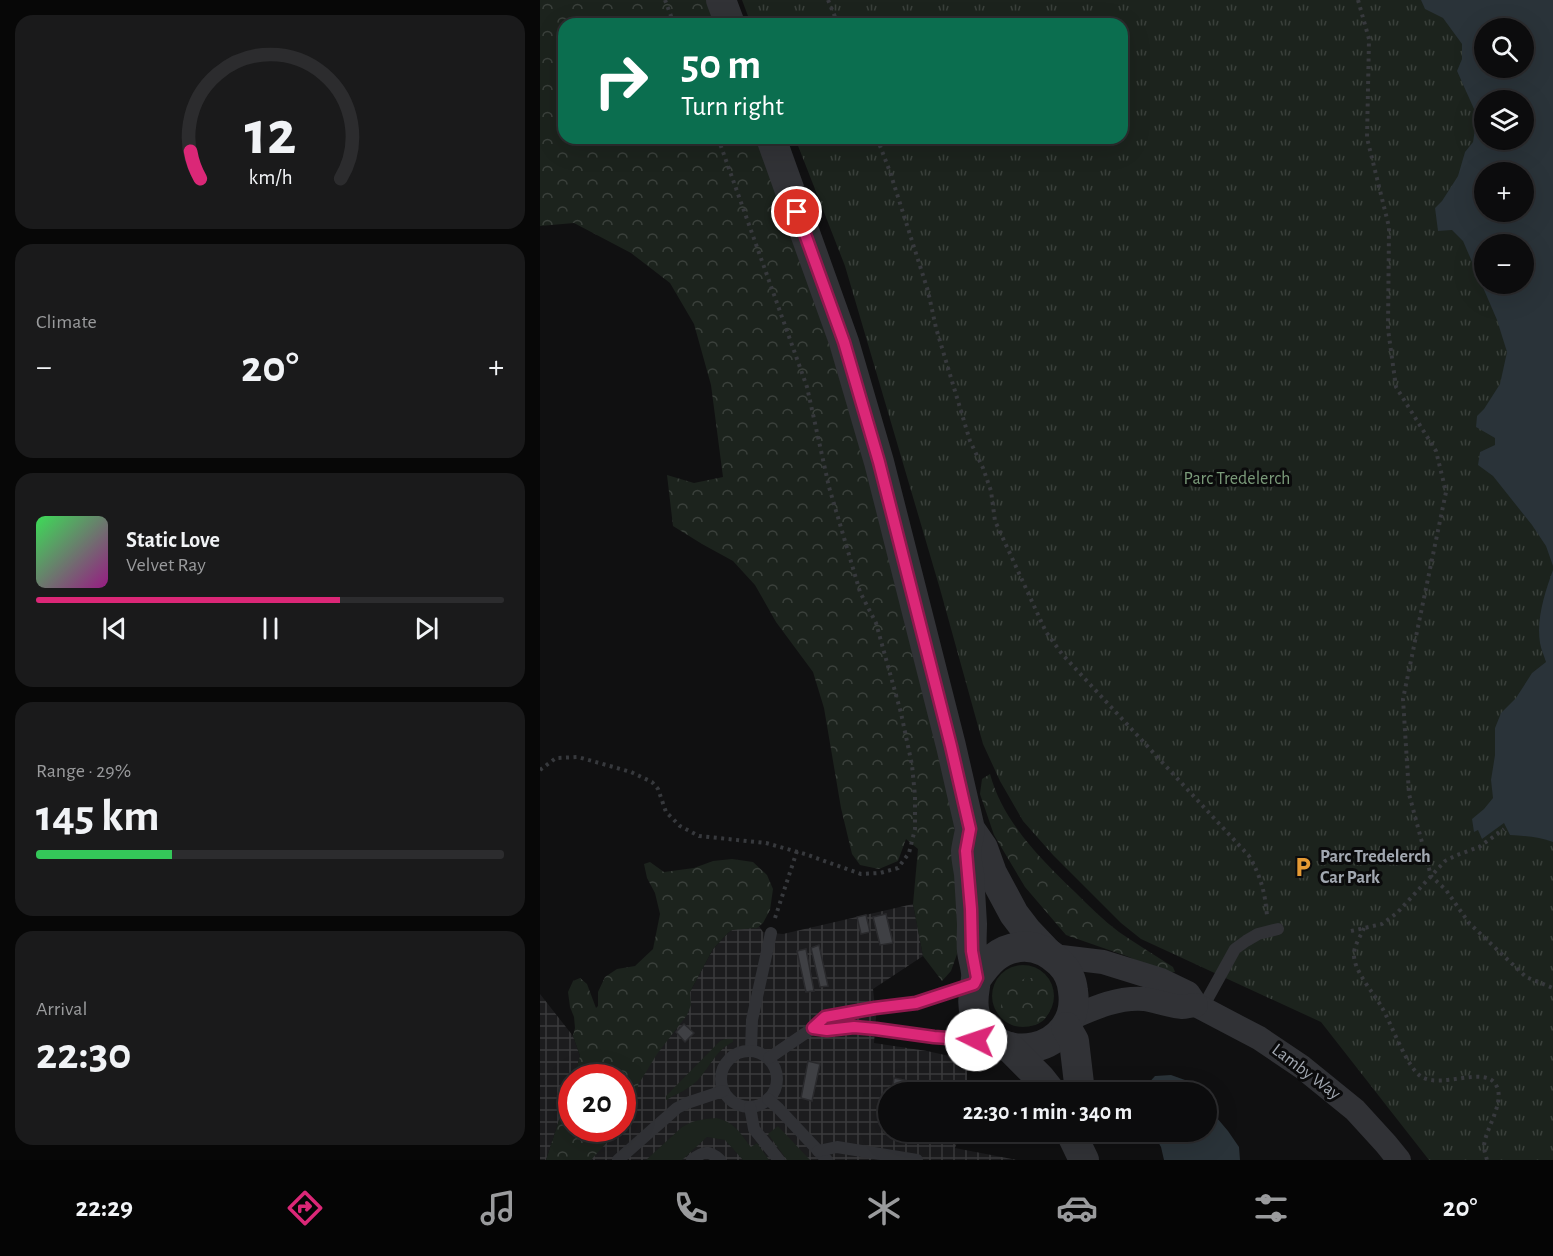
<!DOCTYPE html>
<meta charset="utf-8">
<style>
body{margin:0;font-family:"Alegreya Sans",sans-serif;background:#1a1a1b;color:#f1f3f6;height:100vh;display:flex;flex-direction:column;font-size:22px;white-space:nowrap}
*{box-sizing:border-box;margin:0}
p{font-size:20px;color:#9a9b9d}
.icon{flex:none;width:33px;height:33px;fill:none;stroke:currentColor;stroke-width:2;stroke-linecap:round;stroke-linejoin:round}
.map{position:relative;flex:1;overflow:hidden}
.drawer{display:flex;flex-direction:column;gap:15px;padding:15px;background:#070707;width:540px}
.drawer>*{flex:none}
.hud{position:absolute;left:18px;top:18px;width:570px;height:126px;border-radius:18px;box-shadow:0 6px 24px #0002,0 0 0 2px #2c2c2e;background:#0b6e4f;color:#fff;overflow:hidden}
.fabs{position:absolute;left:934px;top:18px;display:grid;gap:12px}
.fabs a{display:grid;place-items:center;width:60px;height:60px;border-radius:50%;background:#0c0c0d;box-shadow:0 6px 24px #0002,0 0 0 2px #2c2c2e;font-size:30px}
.speed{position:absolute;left:18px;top:1064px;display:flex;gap:12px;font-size:30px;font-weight:700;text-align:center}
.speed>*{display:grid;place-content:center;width:78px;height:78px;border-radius:50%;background:#0c0c0d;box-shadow:0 6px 24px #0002,0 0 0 2px #2c2c2e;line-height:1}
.speed .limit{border:9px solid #d22;background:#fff;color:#111}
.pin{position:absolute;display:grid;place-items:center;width:51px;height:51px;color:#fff;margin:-26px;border:3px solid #fff;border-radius:50%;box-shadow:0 2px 6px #0007}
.me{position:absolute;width:66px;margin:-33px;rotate:274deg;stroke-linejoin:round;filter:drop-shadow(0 0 4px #0008)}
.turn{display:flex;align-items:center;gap:21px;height:126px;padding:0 24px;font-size:27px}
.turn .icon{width:78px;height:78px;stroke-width:2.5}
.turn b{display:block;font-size:42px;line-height:51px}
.big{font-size:45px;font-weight:700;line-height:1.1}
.drawer .tile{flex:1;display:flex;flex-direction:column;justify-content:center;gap:9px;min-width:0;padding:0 21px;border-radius:18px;background:#1a1a1b}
.drawer .dial{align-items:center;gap:0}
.dial svg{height:156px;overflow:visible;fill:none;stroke:#2c2c2e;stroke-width:7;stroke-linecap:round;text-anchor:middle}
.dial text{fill:#f1f3f6;stroke:none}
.song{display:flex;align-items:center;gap:18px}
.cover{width:72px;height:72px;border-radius:9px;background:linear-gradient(135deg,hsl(130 70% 55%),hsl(310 70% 35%))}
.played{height:6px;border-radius:3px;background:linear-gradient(90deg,#db2777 65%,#2c2c2e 65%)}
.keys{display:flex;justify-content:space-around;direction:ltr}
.heat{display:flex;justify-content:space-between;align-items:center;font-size:33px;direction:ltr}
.charge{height:9px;border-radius:4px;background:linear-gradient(90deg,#34c759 29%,#2c2c2e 0)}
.trip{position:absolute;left:338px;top:1082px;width:339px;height:60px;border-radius:30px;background:#0c0c0d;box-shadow:0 6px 24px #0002,0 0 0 2px #2c2c2e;font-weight:700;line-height:60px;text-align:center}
.tabs{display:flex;height:96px;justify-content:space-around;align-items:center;background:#050505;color:#9a9b9d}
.tabs .icon{width:42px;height:42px}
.tabs .selected{color:#db2777}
.tabs b{font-size:27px;color:#f1f3f6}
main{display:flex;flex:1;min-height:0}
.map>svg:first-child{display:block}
.industrial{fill:url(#industrial-grid)}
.grass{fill:#1c231d}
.forest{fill:url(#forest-crowns)}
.park{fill:url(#park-tufts);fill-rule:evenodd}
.water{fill:#2a3339;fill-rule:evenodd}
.building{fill:#3f4044;stroke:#2a2a2d;stroke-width:1.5}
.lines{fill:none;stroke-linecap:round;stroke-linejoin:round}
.path{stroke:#37393d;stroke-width:4;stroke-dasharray:3 4.5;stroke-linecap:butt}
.service{stroke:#313236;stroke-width:12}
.minor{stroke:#313236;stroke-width:24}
.tertiary{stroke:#313236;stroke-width:30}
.route-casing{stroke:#8e194d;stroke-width:15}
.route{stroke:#db2777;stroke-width:10}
.labels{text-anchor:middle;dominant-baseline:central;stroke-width:6;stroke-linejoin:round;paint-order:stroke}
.park-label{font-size:18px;fill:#7b9b7a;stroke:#0b0b0c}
.poi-label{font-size:18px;font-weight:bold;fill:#a2a8b1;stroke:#0b0b0c;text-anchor:start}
.street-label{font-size:18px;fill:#a2a8b1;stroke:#0b0b0c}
</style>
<main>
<section class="drawer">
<div class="tile dial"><svg viewBox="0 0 100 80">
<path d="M14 69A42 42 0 1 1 86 69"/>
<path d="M14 69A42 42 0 0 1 9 55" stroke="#db2777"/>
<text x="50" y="56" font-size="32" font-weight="700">12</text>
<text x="50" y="72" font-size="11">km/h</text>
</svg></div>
<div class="tile"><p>Climate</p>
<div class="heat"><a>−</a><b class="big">20°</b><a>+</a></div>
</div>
<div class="tile">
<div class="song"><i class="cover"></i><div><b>Static Love</b><p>Velvet Ray</p></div></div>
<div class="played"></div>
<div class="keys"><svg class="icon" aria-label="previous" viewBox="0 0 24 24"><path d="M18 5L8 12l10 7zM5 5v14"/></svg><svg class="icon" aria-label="pause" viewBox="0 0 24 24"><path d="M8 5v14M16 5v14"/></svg><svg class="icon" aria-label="next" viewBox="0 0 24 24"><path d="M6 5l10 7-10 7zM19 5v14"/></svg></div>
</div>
<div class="tile"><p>Range · 29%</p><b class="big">145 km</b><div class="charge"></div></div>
<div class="tile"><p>Arrival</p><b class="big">22:30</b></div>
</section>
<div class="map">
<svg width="1013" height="1160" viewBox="0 0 1013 1160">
<defs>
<pattern id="industrial-grid" width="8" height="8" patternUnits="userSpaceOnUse" patternTransform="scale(1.5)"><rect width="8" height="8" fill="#1c1c1e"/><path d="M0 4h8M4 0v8" fill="none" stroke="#3a3a3c"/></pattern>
<pattern id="forest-crowns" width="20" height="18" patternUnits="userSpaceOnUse" patternTransform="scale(1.5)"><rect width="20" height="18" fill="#1c231d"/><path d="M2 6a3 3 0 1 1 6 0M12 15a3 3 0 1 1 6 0" fill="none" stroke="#3a403b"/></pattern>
<pattern id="park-tufts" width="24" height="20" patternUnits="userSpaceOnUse" patternTransform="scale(1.5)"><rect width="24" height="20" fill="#1c231d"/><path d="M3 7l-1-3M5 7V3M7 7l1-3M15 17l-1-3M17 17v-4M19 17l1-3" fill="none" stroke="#3a403b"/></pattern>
</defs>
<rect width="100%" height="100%" fill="#101011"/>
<g class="industrial">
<path d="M373,904l10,52 -50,33 3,28 -2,26 53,8 40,9v32h-79v39h73l-6,17 62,12h-438l30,-32h13l1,-19 67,-117 23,-43 15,-16 4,-3 25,-7 6,9 20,2z"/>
<path d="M0,994l33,42 7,20 -6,21h-2l-1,6 -25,77h-6z"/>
</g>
<g class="grass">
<circle cx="483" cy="996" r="31"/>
<path d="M185,1039h8v3c-17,8 -23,25 -35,38 -9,9 -21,14 -32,20v-4l54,-55z"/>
<path d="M176,1118c19,4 24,15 35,29l6,-4 12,17h-26l-18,-20 -18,-3 -25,23h-36l36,-33c11,-7 22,-8 34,-9z"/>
<path d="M238,1126l32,34h-23l-19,-26z"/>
</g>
<g class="forest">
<path d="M0,0h168l9,24h-153v114h195l101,296 90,354 9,81 -2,85 -6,17 -9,10 -19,-25 -10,-52 5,-55 -12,-10 -8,22 -19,8 -19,-4 -8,-11 -11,-46 -17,-100 -11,-36 -37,-50 -21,-37 -22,-24 -31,-17 -29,-18 -6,-51 27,8 29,-6 -12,-92 -17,-61 -24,-41 -39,-30 -57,-30 -34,3z"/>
<path d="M450,774c13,48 51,85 85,118 14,14 28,28 44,40 17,12 36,23 54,35l2,5 -13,1 -33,-16 -63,-22 -41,-48 -31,-52 -14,-41 2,-15z"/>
<path d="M192,859l21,3 14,13 6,14 -3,21 -7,13 -6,5 -25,2 -4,3 -15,16 -23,43 1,13 -4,10 -30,39 -19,31 -1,14 -14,26 -1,-48h-48l6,-21 -7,-20 2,-8 -1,-11 -4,-10 -2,-15 5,-11 7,-3 7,6 9,24 2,-2v-14l7,-15 12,-8 18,-3 18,-17 7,-35 -5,-21 -8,-15 -3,-14 6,-2 14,10 30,-4 19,-7z"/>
<path d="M486,978h18c7,9 6,22 6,33 -2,3 -5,9 -9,11 -14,10 -28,-2 -40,-10v-13l1,-10z"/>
<path d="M31,1083l1,45h48l-29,32h-45z"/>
</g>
<path class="park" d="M202,0h811v1160h-124l-108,-138 -180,-83 -20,-16 -68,-68 -30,-34 -23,-40 -17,-37 -43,-155 -95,-323 -50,-128h327v-114h-371zM945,28h39v40h-39zM945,100h39v40h-39zM945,172h39v40h-39zM945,244h39v40h-39z"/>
<g class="water">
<path d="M881,0h132v566l-7,-20 -14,-21 -39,-49 -15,-11 2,-13 15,-7v-7l-19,-11 1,-11 7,-7 16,-25 7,-32 -10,-32 -34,-79 -11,-11 -14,1 -3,-23 7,-7 16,-25 7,-24 8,-10 2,-13 -1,-20 -17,-38 5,-12v-15l-19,-26 -18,-9zM945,28h39v40h-39zM945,100h39v40h-39zM945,172h39v40h-39zM945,244h39v40h-39z"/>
<path d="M1013,570v272c-13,-5 -29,-6 -43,-7l-6,-12 -22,16 -4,-9 -4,2 -2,-13 12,-10 9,-11 -2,-18 4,-25v-27l6,-15 15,-15 16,-25 14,-11c-2,-6 -5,-13 -6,-19 -4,-24 5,-51 13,-73z"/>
<path d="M631,1075l14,5 10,12h-49l1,-7 8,-9z"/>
<path d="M666,1105l22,26 11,16 1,13h-76l-3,-13 -9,-16h54z"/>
</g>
<g class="building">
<path d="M346,914l7,29 -13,2 -7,-28z"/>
<path d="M326,915l4,17 -9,2 -4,-17z"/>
<path d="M279,945l9,41 -8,1 -9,-39z"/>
<path d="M266,949l8,42 -8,1 -9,-41z"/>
<path d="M144,1024l10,9 -9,9 -9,-10z"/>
<path d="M268,1061l12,3 -8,37 -11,-3z"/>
<path d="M354,1078l20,4 -2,10h-20z"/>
<path d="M381,1083l29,6 -1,3h-29z"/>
</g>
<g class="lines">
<g class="path">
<path d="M125,0l9,24"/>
<path d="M288,0l10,24"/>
<path d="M818,0l11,39 -2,99 22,89 -1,102 8,58 40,64 10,41 -43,207 6,95 22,82 15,14 23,33 57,54 27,11"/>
<path d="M337,138l13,34 38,119 8,37 34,113 13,27 8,23 4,30 51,111 16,22 187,202c12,21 16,36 18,60"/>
<path d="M0,770l16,-12 22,-1 53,15 21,10 6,7 8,23 14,14 19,10 67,7 39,11 56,20 19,-1 18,-5 11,-15 6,-24v-33l-3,-31 -11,-52 -25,-90 -16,-31 -31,-105 -22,-100 -89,-249"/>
<path d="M235,918l22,-67"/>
<path d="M824,928c-3,8 -10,17 -10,26 -1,16 19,38 27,52 10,16 26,63 41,71 20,12 63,-12 74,8 10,17 -11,44 -12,61 0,5 2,10 3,14"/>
<path d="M811,931l31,-7 15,-11 48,-52 12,-6 22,-8 25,-18"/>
</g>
<g class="service">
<path d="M663,1007l32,-58 11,-8 12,-7 20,-5"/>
<path d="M273,1028l14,2 27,-3 22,2 58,8 54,4"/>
<path d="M211,1050l1,-30 19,-87"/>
<circle cx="209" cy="1079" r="28"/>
<path d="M229,1058l44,-30 12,-11 50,-9 41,-5 58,-19"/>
<path d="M228,1099l11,10 48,51"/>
<path d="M210,1107l4,22 25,31"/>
<path d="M278,1151l19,-4 80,13"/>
<path d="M78,1160l59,-52 10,-5 36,-12"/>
<path d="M152,1160c11,-9 17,-10 28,0"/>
</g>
<g class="minor">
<path d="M513,956l50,6 58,18 27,13 8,12 63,33 43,29 53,43 31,34 13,16"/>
<path d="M531,1018c23,-10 47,-21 73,-19 13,2 25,7 38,8 4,0 10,-2 14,-2"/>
</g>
<g class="tertiary">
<path d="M181,0l9,24"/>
<path d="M231,138l73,204 35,120 72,284 19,83 13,19 9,25 22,41 13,17 20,21"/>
<path d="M430,829c-1,7 -3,15 -4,22 0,8 2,16 3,23 1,17 2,33 3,50 0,9 -1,18 0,27 1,9 5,19 4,27 -1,14 -5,22 -1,36 19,58 107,38 98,-23 -1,-11 -5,-20 -13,-28 -11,-11 -25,-18 -41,-16 -21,3 -31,15 -42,31"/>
<path d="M526,1027l8,14 6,51"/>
<path d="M469,1047l31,31 11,14"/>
<path d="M530,1131l14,29"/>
</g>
</g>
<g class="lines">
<g class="route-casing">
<path id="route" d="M257,212l47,130 35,120 72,284 19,83 -4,22 5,58 1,42 5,27 -3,6 -58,19 -41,5 -50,9 -12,11 14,2 27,-3 22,2 58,8 42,3"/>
</g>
<use href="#route" class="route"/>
</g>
<defs>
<g id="parking-bare" transform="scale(1.62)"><path d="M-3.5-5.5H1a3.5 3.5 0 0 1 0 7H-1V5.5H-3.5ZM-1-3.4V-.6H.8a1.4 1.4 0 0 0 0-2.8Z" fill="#e59a34" stroke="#0b0b0c" stroke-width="2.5" paint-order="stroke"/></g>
</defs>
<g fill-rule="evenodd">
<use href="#parking-bare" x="763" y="867"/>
</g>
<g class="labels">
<g class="park-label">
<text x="697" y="479">Parc Tredelerch</text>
</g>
<g class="poi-label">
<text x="780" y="857">Parc Tredelerch<tspan x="780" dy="21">Car Park</tspan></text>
</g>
<g class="street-label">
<text transform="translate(766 1072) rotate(37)">Lamby Way</text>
</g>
</g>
</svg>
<div class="fabs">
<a><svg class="icon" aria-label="search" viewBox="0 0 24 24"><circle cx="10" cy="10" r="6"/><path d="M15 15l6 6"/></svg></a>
<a><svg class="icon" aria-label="layers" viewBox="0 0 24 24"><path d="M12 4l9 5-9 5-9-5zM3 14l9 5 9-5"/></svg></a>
<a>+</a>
<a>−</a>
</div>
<div class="speed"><div class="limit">20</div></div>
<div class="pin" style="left:257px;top:212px;background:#d93025"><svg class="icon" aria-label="arrive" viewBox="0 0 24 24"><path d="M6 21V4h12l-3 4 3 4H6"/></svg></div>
<svg class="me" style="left:436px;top:1040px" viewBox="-20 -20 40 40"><circle r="19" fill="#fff"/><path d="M0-13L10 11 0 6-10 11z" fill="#db2777"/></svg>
<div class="trip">22:30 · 1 min · 340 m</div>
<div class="hud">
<div class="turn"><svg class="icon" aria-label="right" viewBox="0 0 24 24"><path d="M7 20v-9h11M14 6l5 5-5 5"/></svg><div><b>50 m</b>Turn right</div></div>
</div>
</div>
</main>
<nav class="tabs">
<b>22:29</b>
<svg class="icon selected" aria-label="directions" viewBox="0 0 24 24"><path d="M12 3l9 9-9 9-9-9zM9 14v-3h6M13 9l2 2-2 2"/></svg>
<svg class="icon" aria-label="music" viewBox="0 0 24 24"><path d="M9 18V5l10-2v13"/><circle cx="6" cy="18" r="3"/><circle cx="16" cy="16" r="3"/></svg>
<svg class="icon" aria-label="phone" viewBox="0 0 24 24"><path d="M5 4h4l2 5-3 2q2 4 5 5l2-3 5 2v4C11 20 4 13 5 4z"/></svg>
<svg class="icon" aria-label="climate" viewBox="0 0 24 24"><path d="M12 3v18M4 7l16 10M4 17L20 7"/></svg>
<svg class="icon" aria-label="car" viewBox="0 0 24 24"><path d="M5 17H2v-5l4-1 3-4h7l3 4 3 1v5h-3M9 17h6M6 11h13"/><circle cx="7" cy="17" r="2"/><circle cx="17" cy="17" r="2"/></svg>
<svg class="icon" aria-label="filters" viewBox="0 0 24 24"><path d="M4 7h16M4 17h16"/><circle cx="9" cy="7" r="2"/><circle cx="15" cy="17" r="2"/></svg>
<b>20°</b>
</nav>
